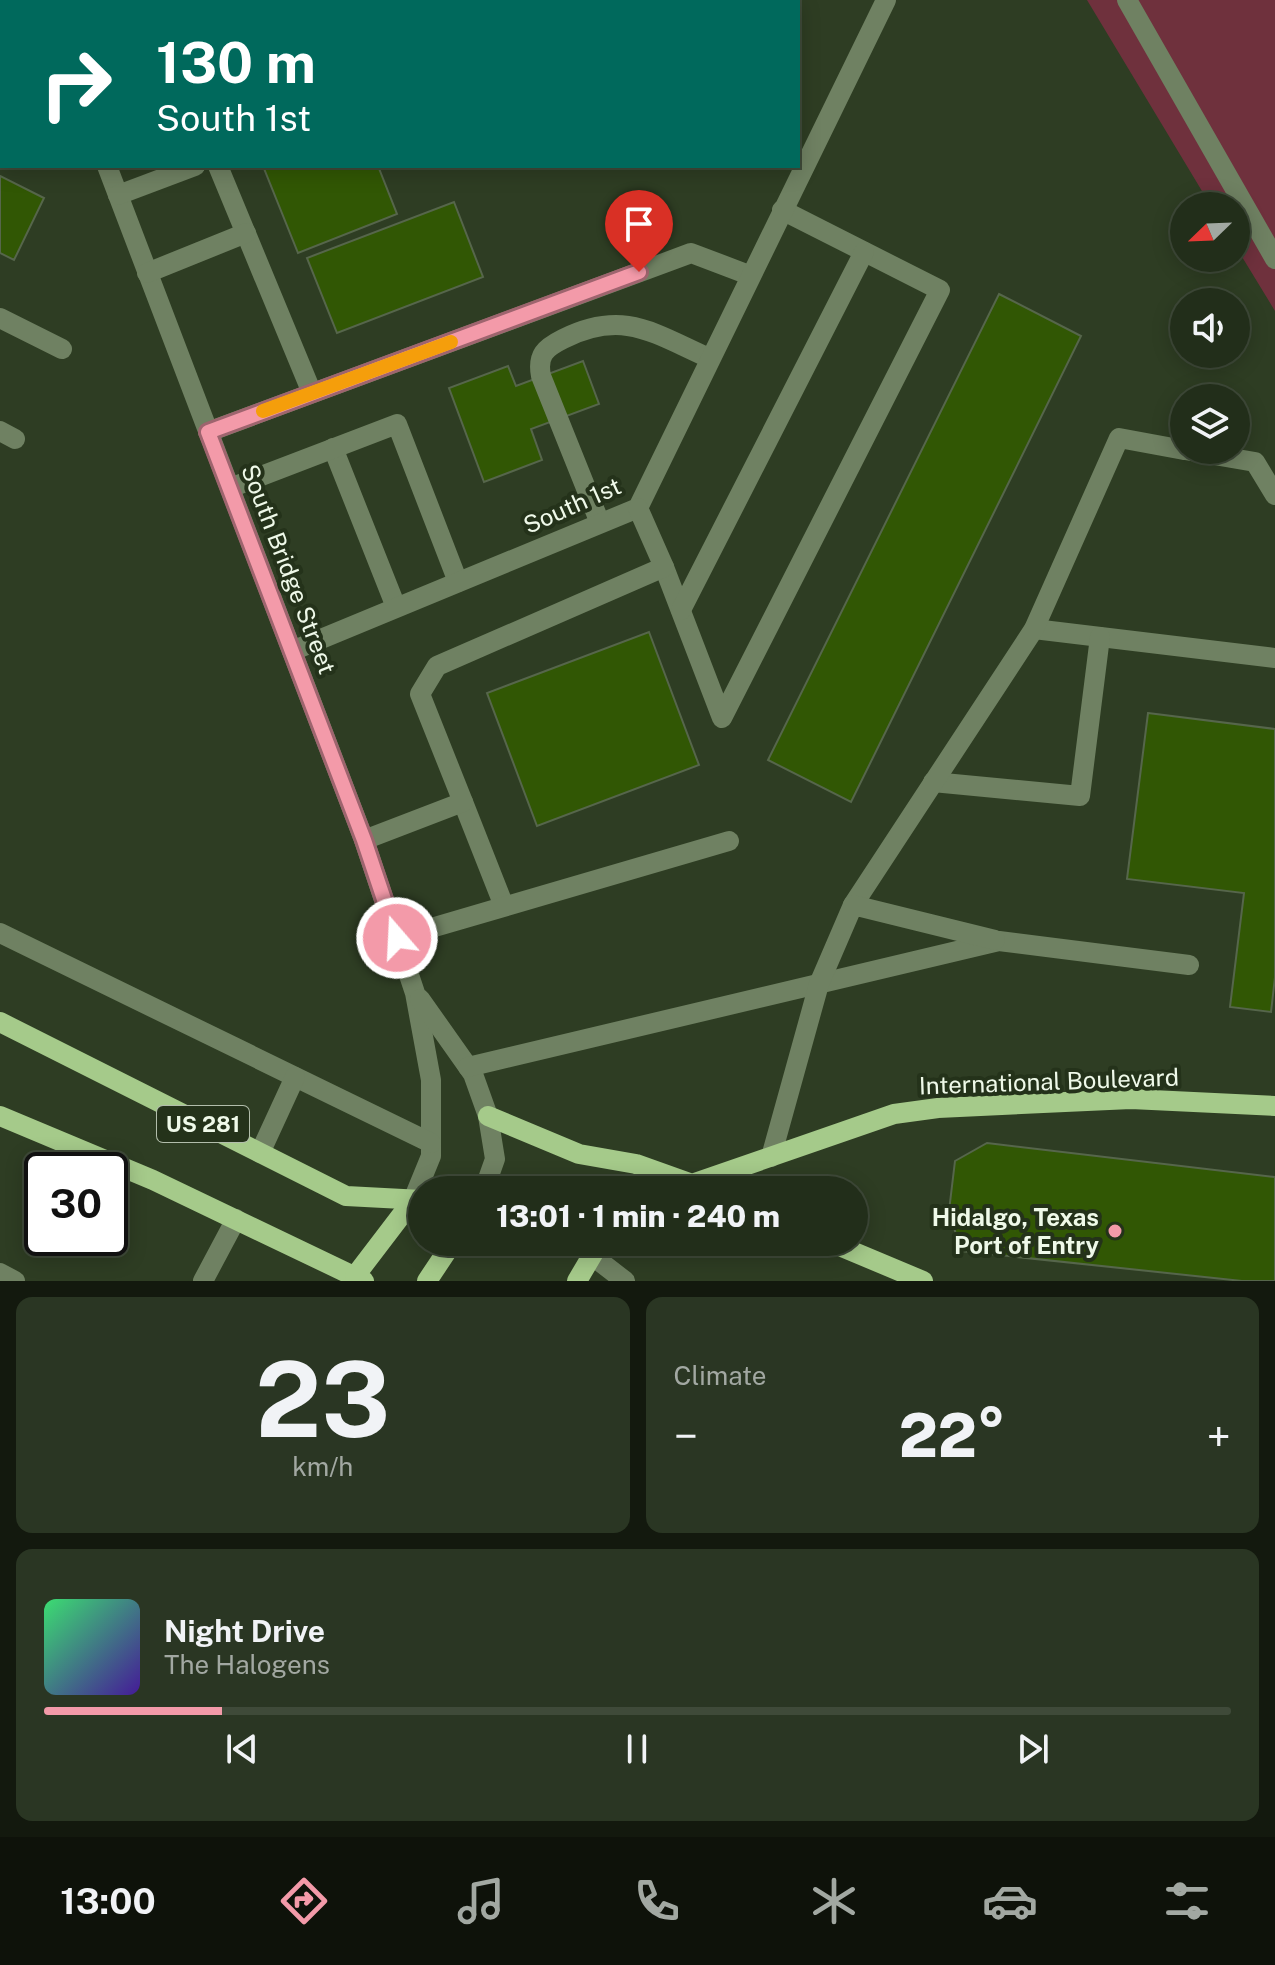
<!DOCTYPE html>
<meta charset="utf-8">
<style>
body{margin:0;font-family:"Public Sans",sans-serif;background:#2a3623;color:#f1f3f6;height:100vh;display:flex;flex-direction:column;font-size:30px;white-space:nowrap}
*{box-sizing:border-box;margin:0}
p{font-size:26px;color:#a2a8a2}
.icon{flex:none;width:44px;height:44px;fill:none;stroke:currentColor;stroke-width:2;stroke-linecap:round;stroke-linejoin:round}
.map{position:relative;height:1281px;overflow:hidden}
.panel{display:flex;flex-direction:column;gap:16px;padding:16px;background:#13190e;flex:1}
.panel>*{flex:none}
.top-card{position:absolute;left:0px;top:0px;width:800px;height:168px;box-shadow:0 4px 20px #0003,0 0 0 2px #3f4a39;background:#00695c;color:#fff;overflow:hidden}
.needle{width:52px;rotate:247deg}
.buttons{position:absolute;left:1170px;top:192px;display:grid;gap:16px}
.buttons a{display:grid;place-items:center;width:80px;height:80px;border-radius:50%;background:#222e1a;box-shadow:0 4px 20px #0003,0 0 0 2px #3f4a39;font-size:40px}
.speed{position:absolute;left:24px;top:1152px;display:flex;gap:16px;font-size:40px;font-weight:700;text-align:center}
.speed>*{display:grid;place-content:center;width:104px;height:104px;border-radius:50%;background:#222e1a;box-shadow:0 4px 20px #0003,0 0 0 2px #3f4a39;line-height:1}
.speed .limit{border:4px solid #111;border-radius:12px;background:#fff;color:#111}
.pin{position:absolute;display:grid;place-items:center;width:68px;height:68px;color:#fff;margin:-82px -34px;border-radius:50% 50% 50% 0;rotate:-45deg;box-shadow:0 0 8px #0007}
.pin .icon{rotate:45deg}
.me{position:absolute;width:88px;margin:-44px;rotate:341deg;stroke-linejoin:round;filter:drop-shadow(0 0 6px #0008)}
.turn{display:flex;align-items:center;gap:28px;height:168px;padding:0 24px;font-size:36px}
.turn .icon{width:104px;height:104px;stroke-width:2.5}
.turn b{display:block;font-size:56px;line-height:68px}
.big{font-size:60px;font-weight:800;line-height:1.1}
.panel .card{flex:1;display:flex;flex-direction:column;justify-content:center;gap:12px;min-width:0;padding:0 28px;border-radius:16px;background:#2a3623}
.panel .dial{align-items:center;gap:0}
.dial b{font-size:104px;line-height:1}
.song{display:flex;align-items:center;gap:24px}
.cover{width:96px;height:96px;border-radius:12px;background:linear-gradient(135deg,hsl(140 70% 55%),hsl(260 70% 35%))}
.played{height:8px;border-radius:4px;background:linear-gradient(90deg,#f39aa9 15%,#3f4a39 15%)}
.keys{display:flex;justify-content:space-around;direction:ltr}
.heat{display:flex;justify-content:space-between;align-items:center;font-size:44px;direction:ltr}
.panel .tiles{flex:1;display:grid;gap:16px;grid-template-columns:1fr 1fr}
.card:last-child{grid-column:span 2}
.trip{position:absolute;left:408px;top:1176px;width:460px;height:80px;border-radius:40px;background:#222e1a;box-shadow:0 4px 20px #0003,0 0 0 2px #3f4a39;font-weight:800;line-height:80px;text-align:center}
.tabs{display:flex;height:128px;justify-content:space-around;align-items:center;background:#0e120a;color:#a2a8a2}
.tabs .icon{width:56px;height:56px}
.tabs .on{color:#f39aa9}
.tabs b{font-size:36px;color:#f1f3f6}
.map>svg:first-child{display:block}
.green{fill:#6f313d}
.building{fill:#315704;stroke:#56664b;stroke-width:2}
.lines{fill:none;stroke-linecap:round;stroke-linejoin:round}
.minor{stroke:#6f8162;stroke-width:20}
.major{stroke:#a5ca8a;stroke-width:20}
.route-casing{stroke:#9e646e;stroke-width:20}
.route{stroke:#f39aa9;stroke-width:14}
.slow{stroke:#f59e0b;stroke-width:14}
.poi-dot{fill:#f39aa9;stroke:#24321a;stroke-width:3}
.labels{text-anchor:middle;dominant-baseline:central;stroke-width:8;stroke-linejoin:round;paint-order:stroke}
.shield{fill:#24321a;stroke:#b2bdab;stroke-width:2}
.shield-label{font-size:22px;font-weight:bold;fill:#eff9e9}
.street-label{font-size:24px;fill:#eff9e9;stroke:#24321a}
.poi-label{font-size:24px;font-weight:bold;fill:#eff9e9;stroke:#24321a;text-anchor:end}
</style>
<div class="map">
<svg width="1275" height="1281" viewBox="0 0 1275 1281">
<rect width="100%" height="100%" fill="#2e3d23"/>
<path class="green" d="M1087,0h188v311l-39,-64v-41h-25z"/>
<g class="building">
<path d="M228,0h115l-5,2z"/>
<path d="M263,166h115l19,48 -99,39z"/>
<path d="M0,176l44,22 -30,62 -14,-7z"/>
<path d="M454,202l29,75 -146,56 -30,-75z"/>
<path d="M999,294l82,42 -230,466 -83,-42z"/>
<path d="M583,361l16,43 -68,25 11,31 -58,22 -35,-94 59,-22 8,20z"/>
<path d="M649,632l50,133 -162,61 -50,-133z"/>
<path d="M1148,713l127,16v248l-4,35 -41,-5 14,-114 -117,-14z"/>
<path d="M987,1143l288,34v104h-33l-281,-30 -12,-40 6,-50z"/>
</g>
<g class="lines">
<g class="minor">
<path d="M44,0v2"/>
<path d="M176,0l1,2"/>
<path d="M1127,0l148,259"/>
<path d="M107,166l257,674 51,153 16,87v76l-18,44"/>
<path d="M218,166l94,227"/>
<path d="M118,195l77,-29"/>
<path d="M147,273l99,-40"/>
<path d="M0,318l62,31"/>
<path d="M0,431l15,8"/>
<path d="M208,432l483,-179 58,22"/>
<path d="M333,448l63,159"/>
<path d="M1185,450l70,12 20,33"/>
<path d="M230,488l167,-64 61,158"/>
<path d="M600,523l-59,-147c-4,-21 4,-28 22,-37 60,-30 90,-6 146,19"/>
<path d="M664,567l58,151 218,-428 -158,-80"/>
<path d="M681,610l183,-358"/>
<path d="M1034,629l241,29"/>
<path d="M292,651l346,-143 248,-508"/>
<path d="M933,782l147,14 20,-159"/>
<path d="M463,802l41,104"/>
<path d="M364,840l99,-38 -43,-108 17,-28 227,-99 -26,-59"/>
<path d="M853,905l181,-276 85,-191 65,12"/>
<path d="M0,933l431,210"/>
<path d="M397,938l332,-97"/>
<path d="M420,999l53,75 15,42 7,43 -11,31"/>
<path d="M468,1067l531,-126 190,24"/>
<path d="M260,1153l35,-76"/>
<path d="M771,1157l48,-173 34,-79 142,35"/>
<path d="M590,1254l35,27"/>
<path d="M0,1273l15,8"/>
<path d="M203,1281l33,-62"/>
</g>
<g class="major">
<path d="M0,1022l346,174 76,4"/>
<path d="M0,1116l153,64 211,101"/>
<path d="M488,1116l91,38 57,10 56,20 202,-70 44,-6 193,-9 144,7"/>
<path d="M830,1242l93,39"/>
<path d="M355,1276l58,-76"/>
<path d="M427,1281l26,-39"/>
<path d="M577,1281l23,-39"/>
</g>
</g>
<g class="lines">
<g class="route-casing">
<path id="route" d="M397,938l-33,-98 -156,-408 431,-160"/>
</g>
<use href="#route" class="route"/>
<path class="slow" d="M263,411l188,-69"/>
</g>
<circle class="poi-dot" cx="1115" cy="1231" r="8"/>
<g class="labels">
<rect class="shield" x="157" y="1106" width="92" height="36" rx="6"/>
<g class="shield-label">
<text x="203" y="1124">US 281</text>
</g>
<g class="street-label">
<text transform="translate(572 505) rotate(-24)">South 1st</text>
<text transform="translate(289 569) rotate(69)">South Bridge Street</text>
<text transform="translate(1049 1081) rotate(-2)">International Boulevard</text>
</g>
<g class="poi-label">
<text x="1099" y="1217">Hidalgo, Texas<tspan x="1099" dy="28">Port of Entry</tspan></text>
</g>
</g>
</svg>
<div class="buttons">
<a><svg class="needle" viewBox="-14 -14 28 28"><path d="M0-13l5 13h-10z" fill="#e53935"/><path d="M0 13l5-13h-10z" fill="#a2a8a2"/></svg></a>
<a><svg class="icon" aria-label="sound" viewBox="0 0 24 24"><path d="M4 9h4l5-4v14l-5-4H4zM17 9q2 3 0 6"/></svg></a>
<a><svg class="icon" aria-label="layers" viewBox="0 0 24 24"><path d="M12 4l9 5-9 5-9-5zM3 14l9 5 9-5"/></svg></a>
</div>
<div class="speed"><div class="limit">30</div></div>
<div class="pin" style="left:639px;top:272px;background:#d93025"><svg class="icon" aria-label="arrive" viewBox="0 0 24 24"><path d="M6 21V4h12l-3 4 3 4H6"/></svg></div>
<svg class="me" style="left:397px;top:938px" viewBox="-20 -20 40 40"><circle r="17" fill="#f39aa9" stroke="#fff" stroke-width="3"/><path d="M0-11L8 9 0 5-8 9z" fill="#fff"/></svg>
<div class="trip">13:01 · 1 min · 240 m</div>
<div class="top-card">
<div class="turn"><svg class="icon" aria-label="right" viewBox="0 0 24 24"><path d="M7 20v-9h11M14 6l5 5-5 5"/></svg><div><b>130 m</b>South 1st</div></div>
</div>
</div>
<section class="panel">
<div class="tiles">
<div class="card dial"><b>23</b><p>km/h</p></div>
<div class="card"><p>Climate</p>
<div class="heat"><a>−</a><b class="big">22°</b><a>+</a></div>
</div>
<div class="card">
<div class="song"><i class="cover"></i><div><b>Night Drive</b><p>The Halogens</p></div></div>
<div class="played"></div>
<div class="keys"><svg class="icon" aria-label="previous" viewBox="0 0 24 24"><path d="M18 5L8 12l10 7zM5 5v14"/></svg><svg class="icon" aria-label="pause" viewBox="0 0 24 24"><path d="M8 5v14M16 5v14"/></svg><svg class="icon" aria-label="next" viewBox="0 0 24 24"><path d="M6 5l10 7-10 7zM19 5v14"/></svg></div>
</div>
</div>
</section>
<nav class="tabs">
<b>13:00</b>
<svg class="icon on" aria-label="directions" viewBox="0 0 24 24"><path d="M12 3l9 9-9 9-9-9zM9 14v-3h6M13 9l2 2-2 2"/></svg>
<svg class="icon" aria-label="music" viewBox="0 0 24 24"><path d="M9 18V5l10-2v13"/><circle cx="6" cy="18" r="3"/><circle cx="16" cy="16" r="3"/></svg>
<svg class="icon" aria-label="phone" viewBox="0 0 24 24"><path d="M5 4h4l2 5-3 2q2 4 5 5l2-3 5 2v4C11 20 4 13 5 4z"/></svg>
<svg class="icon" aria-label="climate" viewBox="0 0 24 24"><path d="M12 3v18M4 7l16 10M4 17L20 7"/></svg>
<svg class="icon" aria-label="car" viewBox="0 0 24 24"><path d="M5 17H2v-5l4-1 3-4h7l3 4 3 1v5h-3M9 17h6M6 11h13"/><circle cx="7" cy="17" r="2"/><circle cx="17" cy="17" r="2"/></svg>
<svg class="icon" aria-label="filters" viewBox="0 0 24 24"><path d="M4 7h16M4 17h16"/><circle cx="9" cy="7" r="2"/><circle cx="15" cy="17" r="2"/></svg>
</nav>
